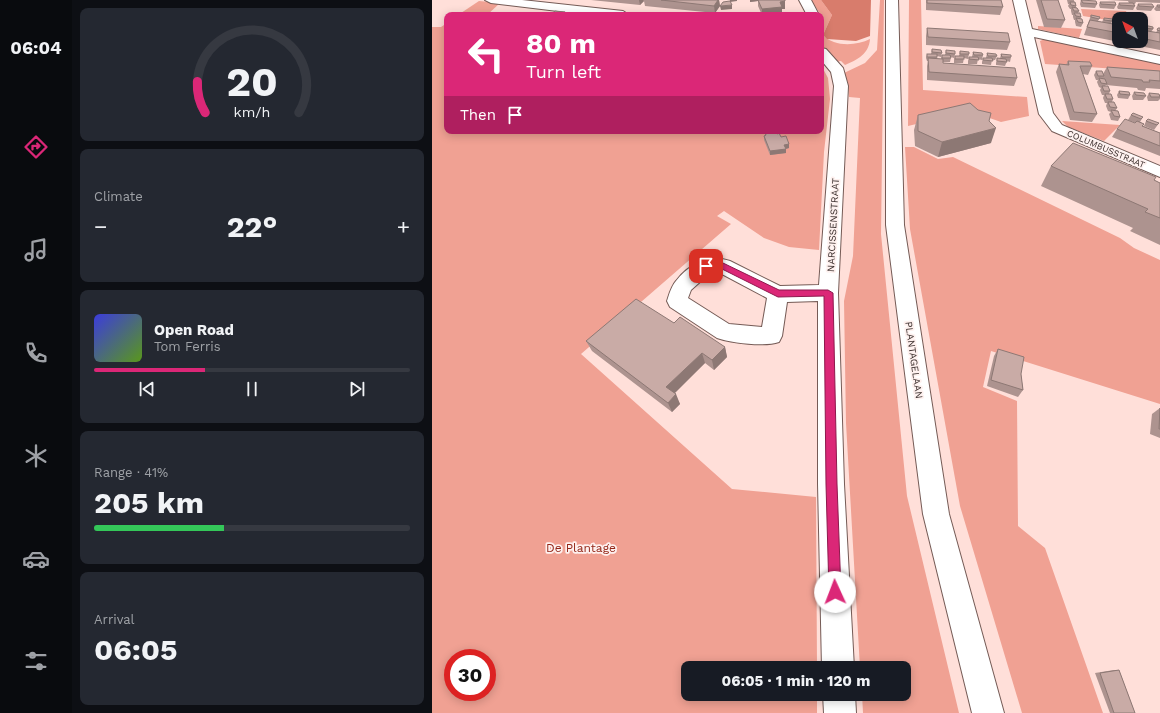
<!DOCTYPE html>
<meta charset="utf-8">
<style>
body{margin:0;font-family:"Work Sans",sans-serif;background:#242831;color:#f1f3f6;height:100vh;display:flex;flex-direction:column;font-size:15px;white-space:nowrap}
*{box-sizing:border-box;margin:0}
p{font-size:13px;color:#9ea1a6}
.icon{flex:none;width:22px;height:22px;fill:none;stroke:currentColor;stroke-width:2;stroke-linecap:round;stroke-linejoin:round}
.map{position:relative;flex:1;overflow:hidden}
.drawer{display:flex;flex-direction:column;gap:8px;padding:8px;background:#0d0f14;width:360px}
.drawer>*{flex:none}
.guide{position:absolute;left:12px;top:12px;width:380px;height:122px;border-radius:8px;box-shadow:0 2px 10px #0003;background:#db2777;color:#fff;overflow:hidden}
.needle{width:26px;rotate:319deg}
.fabs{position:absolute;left:680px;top:12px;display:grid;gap:8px}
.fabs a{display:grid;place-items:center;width:36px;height:36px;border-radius:8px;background:#171b24;box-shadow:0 2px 10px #0003;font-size:20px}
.speed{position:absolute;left:12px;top:649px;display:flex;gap:8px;font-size:20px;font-weight:700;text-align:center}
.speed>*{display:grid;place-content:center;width:52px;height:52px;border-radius:50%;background:#171b24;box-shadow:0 2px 10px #0003;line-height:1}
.speed .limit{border:6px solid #d22;background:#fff;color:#111}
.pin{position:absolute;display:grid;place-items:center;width:34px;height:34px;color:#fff;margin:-17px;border-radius:8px;box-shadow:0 2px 6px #0006}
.me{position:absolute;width:44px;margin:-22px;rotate:358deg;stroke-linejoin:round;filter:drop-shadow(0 0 3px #0008)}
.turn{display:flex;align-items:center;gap:14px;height:84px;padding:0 16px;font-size:18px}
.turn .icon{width:52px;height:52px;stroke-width:2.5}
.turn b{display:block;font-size:28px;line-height:34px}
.then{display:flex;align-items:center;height:38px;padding:0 16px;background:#0003;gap:8px;font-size:15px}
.big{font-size:30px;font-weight:700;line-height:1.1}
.drawer .widget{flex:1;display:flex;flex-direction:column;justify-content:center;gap:6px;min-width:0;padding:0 14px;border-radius:8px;background:#242831}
.drawer .dial{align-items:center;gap:0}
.dial svg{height:104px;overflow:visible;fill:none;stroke:#363941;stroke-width:7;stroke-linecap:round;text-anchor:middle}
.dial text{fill:#f1f3f6;stroke:none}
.song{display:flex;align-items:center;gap:12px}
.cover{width:48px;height:48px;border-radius:6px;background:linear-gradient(135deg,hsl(240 70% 55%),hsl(90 70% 35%))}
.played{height:4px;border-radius:2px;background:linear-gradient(90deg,#db2777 35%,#363941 35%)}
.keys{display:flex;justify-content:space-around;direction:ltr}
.heat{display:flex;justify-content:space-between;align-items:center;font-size:22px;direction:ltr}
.charge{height:6px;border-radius:3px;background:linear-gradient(90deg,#34c759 41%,#363941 0)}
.trip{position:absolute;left:249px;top:661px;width:230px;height:40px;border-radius:8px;background:#171b24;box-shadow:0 2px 10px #0003;font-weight:700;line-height:40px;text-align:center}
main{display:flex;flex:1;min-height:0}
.dock{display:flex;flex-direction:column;width:72px;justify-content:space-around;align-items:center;background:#090b0e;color:#9ea1a6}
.dock .icon{width:28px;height:28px}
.dock .on{color:#db2777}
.dock b{font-size:18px;color:#f1f3f6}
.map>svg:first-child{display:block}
.green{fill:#f0a193;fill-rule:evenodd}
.water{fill:#d87c6c}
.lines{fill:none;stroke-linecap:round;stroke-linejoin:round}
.minor-casing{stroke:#755b56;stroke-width:2}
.major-casing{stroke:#755b56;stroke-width:2}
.minor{fill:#fff;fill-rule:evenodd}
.major{fill:#fff;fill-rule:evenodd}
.wall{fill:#ad938f}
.shaded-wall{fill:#8d7874}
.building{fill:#c9aba6;stroke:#8d7874}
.route{fill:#db2777;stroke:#8e194d}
.labels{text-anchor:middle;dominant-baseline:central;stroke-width:3.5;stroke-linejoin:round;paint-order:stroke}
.far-street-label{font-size:9px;fill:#3a2e2c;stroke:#fef1ef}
.street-label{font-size:10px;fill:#3a2e2c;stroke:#fef1ef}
.near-park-label{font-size:12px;fill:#932517;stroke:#fef1ef}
</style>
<main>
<nav class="dock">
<b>06:04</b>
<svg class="icon on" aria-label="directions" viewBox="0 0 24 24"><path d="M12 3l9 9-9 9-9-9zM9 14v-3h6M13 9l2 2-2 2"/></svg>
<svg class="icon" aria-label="music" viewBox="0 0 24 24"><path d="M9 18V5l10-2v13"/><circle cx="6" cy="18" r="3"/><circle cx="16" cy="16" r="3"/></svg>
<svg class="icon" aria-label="phone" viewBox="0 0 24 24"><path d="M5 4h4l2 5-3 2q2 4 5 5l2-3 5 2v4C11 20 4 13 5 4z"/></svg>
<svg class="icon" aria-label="climate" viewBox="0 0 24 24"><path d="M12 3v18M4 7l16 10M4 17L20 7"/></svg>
<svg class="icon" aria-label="car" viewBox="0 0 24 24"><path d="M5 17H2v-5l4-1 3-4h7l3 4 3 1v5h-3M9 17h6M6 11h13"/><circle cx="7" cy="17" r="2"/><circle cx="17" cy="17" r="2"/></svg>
<svg class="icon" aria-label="filters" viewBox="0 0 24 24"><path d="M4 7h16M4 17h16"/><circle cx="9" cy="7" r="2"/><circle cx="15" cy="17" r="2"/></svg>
</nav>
<section class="drawer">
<div class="widget dial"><svg viewBox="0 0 100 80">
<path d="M14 69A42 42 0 1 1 86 69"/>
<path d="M14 69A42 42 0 0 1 8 45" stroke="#db2777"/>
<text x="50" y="56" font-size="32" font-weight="700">20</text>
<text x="50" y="72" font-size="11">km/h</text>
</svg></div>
<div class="widget"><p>Climate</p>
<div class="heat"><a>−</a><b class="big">22°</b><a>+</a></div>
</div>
<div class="widget">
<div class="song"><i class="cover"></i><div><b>Open Road</b><p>Tom Ferris</p></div></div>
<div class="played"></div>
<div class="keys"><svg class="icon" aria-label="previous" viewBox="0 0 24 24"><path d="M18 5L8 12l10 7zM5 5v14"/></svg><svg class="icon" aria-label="pause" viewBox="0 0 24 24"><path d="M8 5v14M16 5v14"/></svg><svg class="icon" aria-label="next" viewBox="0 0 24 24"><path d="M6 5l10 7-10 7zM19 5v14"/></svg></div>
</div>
<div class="widget"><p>Range · 41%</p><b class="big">205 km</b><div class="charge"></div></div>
<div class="widget"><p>Arrival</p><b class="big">06:05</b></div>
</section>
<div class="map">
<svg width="728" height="713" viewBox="0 0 728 713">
<rect width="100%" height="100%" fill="#ffdfd9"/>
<g class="green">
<path d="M379,0h10l11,15 -9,20c11,12 33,11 47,4 -1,15 -13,21 -25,26l-4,-4 -5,1 -15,-17v-30z"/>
<path d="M448,0h4l-3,234 26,262 52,217h-96l-1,-19h42v-26h-44l-14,-245 -2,-122 9,-45 7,-158 -11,-1 -1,-14 -4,-10 21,-10 12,-13z"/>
<path d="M477,0h12l2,90 104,7 2,19 -28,6 -20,-7h-27l-46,11z"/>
<path d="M47,1l21,2 -13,12h-29z"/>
<path d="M649,9l45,2 3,8h-10v3l-36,-6z"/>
<path d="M15,23v108h374v-66l7,13 2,21 -6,53 -5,98 -30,-3 -25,-9 -40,-27 -7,5 14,8 -150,130 151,135 84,8 1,171h-129v26h129v19h-385v-686h9zM21,658h34v34h-34z"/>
<path d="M606,26l44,3 -3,9 -41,-9z"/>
<path d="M613,39l115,24v9l-115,-8 -5,-23z"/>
<path d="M630,121l58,4 -16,16 -36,-14z"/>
<path d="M473,147h9l24,12 15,-2 167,81 14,10 26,12v144l-169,-53 -8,36 34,14 1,125 27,22 58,165h-81l-62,-207 -50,-277z"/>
</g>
<path class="water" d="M389,0h50l-1,36 -14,5 -29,-2 -4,-4 9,-20z"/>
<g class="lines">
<g class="minor-casing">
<g id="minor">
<path d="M53,0h37l101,11 6,4h-38l-100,-12z"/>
<path d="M367,0h12l8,15h-12z"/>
<path d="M581,0h12l7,29 128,27v8l-126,-27 19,76 9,12 98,41v11l-108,-46 -13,-17z"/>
<path d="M389,48l5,1 17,19 5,18 -10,207 6,191 10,184h-32l-4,-184v-183l-31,1 -5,34 -3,6c-15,5 -47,1 -62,-4l-47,-31 -3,-6c2,-6 4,-14 9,-20 13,-17 33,-27 54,-20l50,25 39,-1 15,-199 -3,-14 -10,-12zM278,273h10l47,25 -5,29 -33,-3 -41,-26 3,-8z"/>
<path d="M391,694h32l1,19h-32z"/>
</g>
</g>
<g class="major-casing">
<path id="major" d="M454,0h12l6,225 45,289 55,199h-32l-49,-199 -37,-289z"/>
</g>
<use href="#minor" class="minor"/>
<use href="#major" class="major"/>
</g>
<g class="wall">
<path d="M159,0h128l1,6 -5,7 -70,-7 -1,-5 -4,4z"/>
<path d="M318,0h35v9h-3v6h-20l-4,-9v-5l-8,1z"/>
<path d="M494,0h75l2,7 -3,8 -74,-5z"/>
<path d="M604,0h22l7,20 -4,8 -17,-1z"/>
<path d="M635,0h7v2l2,4v1l3,4 -1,2 3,4 -1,2 3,4 -2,4 -5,-1 -1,-4v-2h-1l-1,-3v-2h-1l-1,-4v-2h-1l-2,-3 1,-2h-1z"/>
<path d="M649,0l16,4 -2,4 -14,-1 -1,-3z"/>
<path d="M675,0h53v3l-24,-1 -1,2h-1l1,2 -2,4 -15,-1 -1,-2 2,-4h10l-1,-2z"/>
<path d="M668,2l16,3 -2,4 -14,-1 -1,-3z"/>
<path d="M706,4l16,3 -3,4 -14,-1 -1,-2z"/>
<path d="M725,5h3v6h-4l-2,-2z"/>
<path d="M659,15l9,2 -2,4 4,1 2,-4 8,3 -1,3 4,1 3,-5h1v21h22v-11h1l2,-5 9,4 -2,3 5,1 2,-5h2v22l-76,-15z"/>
<path d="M495,28l83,14 -3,8 -81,-5v-9z"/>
<path d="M500,49l10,4 -1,4 -4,-1v3h4l1,-4h3l1,-5 9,4 -1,4 -3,-1 -1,5h-7v1l74,15 -3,8 -87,-6v-14l1,-5h-1l-1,-3 1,-4h4z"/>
<path d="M528,51l9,3 -1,5 -4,-1 -1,5h-9v-3l1,-4h4z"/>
<path d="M541,52l10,3 -1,5 -4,-1 -1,5h-9v-3l1,-4h3z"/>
<path d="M555,53l10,3 -2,4h-3l-1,5 -9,-1v-2l1,-4h3z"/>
<path d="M569,54l10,3 -1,5 -3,-1 -2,5 -9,-1v-2l1,-5 3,1z"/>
<path d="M636,61l24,5 -4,9 -5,-1 14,40 -5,8 -22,-2 -14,-48 3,-8 7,1z"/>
<path d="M675,67l53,4v18l-14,-1 -1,3 -7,-1 -1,-2 -31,-3 -1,1 5,5 -1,3 4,5 -1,3 5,6 -2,3 5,6 -2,4 -7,-1 -2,-6 2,-2 -3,-1 -2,-5 1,-3h-2l-2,-5 1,-3h-2l-2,-5 1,-2 -2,-1 -2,-5 1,-2h-2l-2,-5 2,-4 7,3z"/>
<path d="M687,91l11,4 -2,4 -10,-1 -1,-3z"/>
<path d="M702,92l12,4 -3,4h-10l-1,-4z"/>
<path d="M717,93l11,2v4l-2,2h-10l-1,-4z"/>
<path d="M486,115l71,6 2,22 -53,14 -23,-11 -1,-16z"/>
<path d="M699,115l12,2 -3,5 4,2 -1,2 17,7v23l-48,-19 5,-8 19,-6 -8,-3z"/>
<path d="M714,121l13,2 -5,7 -10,-4z"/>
<path d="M333,132l12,2 12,10v4l-3,1v4l-16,2 -6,-15v-4h1z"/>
<path d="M619,166l103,14 6,3v62l-30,-14 3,-3 -92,-42z"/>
<path d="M242,323l51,24 2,10 -13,13 -9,-7 -31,30 6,11 -8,8 -80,-61 -6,-10z"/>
<path d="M566,349l23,25 2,16 -5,7 -31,-11 7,-30z"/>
<path d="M728,408v30l-10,-4 2,-20z"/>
<path d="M682,670h5l16,43h-25l-15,-40z"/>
</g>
<g class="shaded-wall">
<path d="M207,0h4l1,1 -4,4z"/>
<path d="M286,0h1l1,6 -5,7 -1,-7z"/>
<path d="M298,0h7v1l-7,1z"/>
<path d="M318,0h8v1l-8,1z"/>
<path d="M353,1v8h-3v6h-20v-6l18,-7z"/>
<path d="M300,5v4l-11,1 -1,-4z"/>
<path d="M133,12l1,3h-5z"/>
<path d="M564,128l-5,15 -53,14 4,-15z"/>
<path d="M357,144v4l-4,1h1v4l-16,2v-4l14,-6z"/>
<path d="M293,347l2,10 -13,13 -2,-10z"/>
<path d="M270,353l3,10 -34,34 -5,-10z"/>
<path d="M244,394l4,10 -8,8 -4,-9z"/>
</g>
<g class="building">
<path d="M229,0h57l-4,6z"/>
<path d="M326,0h27v1l-5,1 2,5 -20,2z"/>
<path d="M495,0h74l2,7 -76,-4z"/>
<path d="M609,0h17l7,20 -18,-1z"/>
<path d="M649,0l15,1 1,3 -14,-1z"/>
<path d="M298,1l2,4 -12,1 3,-4z"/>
<path d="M638,2h5l1,4 -5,-1z"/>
<path d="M668,2h15l1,3 -15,-1z"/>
<path d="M687,3h14l2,3 -15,-1z"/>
<path d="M706,4h14l2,3 -15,-1z"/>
<path d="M725,5h3v2h-2z"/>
<path d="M640,7l5,1 2,3h-5z"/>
<path d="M123,11l10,1 -4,3h2h-29l2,-2 14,2z"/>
<path d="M642,13h6l1,4 -5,-1z"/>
<path d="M659,15l9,2 -1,2 -8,-2z"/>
<path d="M644,18l6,1 1,4 -5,-1z"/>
<path d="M672,18l9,1 -1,2 -8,-1z"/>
<path d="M658,20l29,5v8l-32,-6z"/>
<path d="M712,25l9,2v2l-9,-1z"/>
<path d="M495,28l81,5 2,9 -82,-5z"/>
<path d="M726,28h2v3l-3,-1z"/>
<path d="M709,30l19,3v9l-19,-4z"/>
<path d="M500,49l9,1 1,3 -10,-1z"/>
<path d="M514,50l9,1v3l-9,-1z"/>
<path d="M528,51l9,1v2h-9z"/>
<path d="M541,52l9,1 1,2h-9z"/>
<path d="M555,53l9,1 1,2h-9z"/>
<rect x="495" y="54" width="10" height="3"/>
<path d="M569,54l10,1v2h-9z"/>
<path d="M510,55h8l1,3h-9z"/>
<rect x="523" y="56" width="9" height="3"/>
<path d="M537,57h9l1,3 -10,-1z"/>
<path d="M496,58l15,1v4l72,5 2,10 -88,-6z"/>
<path d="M551,58h9l1,3 -10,-1z"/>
<path d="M565,58l9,1 1,3 -10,-1z"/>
<path d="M636,61l22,1 2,4h-12l17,48 -23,-2 -15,-48 10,1z"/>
<path d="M675,67l53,4v10l-11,-1 1,2h-7l-1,-2 -31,-3z"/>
<path d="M664,71h6l2,5h-6z"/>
<path d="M667,78l6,1 2,5 -6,-1z"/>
<path d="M670,86h6l2,5h-6z"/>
<path d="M687,91l10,1 1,3 -10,-1z"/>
<path d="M702,92l10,1 2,3 -10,-1z"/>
<path d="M717,93l10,1 1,3h-9z"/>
<path d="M673,94h6l2,5h-6z"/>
<path d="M676,102h6l3,6 -7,-1z"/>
<path d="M538,103l8,7 13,3 -2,8 7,7 -54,14 -24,-11v-16z"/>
<path d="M679,110l7,1 2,6 -6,-1z"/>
<path d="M701,113l10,4 -2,2 -10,-4z"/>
<path d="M693,119l10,4 2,-2 7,3 -2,2 18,7v13l-43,-17z"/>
<path d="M716,119l11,4 -2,2 -11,-4z"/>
<path d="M338,131h6l1,3 2,-1 2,4 5,-1 3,8 -5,1 2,4 -16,2 -6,-15 2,-1 -1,-3z"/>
<path d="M641,143l83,34 -2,3 6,3v35l-15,-6 3,-3 -97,-43z"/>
<path d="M204,299l38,24 6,-6 45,30 -13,13 -10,-7 -36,34 10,7 -8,9 -82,-62z"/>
<path d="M566,349l26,8 -3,17 2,16 -32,-10z"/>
<path d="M728,408v21h-1z"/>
<path d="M687,670l16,43h-21l-14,-40z"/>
</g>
<path class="route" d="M291,263l56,27h49l5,3 4,191 4,108 -1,4 -5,1 -4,-1 -2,-4 -3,-108 -2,-188 -46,1 -56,-28h-16l-4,-3 4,-3z"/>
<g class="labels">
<g class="far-street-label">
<text transform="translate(674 149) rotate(23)">COLUMBUSSTRAAT</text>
</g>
<g class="street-label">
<text transform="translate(401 225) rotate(-87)">NARCISSENSTRAAT</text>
<text transform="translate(482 360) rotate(82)">PLANTAGELAAN</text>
</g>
<g class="near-park-label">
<text x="149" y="548">De Plantage</text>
</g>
</g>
</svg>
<div class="fabs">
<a><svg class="needle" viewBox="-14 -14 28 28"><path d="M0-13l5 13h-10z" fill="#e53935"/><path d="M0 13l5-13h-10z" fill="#9ea1a6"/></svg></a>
</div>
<div class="speed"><div class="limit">30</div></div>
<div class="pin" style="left:274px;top:266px;background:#d93025"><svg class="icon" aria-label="arrive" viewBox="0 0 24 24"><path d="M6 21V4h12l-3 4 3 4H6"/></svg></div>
<svg class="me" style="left:403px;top:592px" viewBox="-20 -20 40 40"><circle r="19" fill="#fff"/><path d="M0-13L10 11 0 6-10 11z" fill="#db2777"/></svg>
<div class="trip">06:05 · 1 min · 120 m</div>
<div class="guide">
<div class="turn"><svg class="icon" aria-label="left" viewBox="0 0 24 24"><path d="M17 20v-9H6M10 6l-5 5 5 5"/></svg><div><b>80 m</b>Turn left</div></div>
<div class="then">Then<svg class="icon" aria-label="arrive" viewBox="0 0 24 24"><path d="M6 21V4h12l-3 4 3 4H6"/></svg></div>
</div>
</div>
</main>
